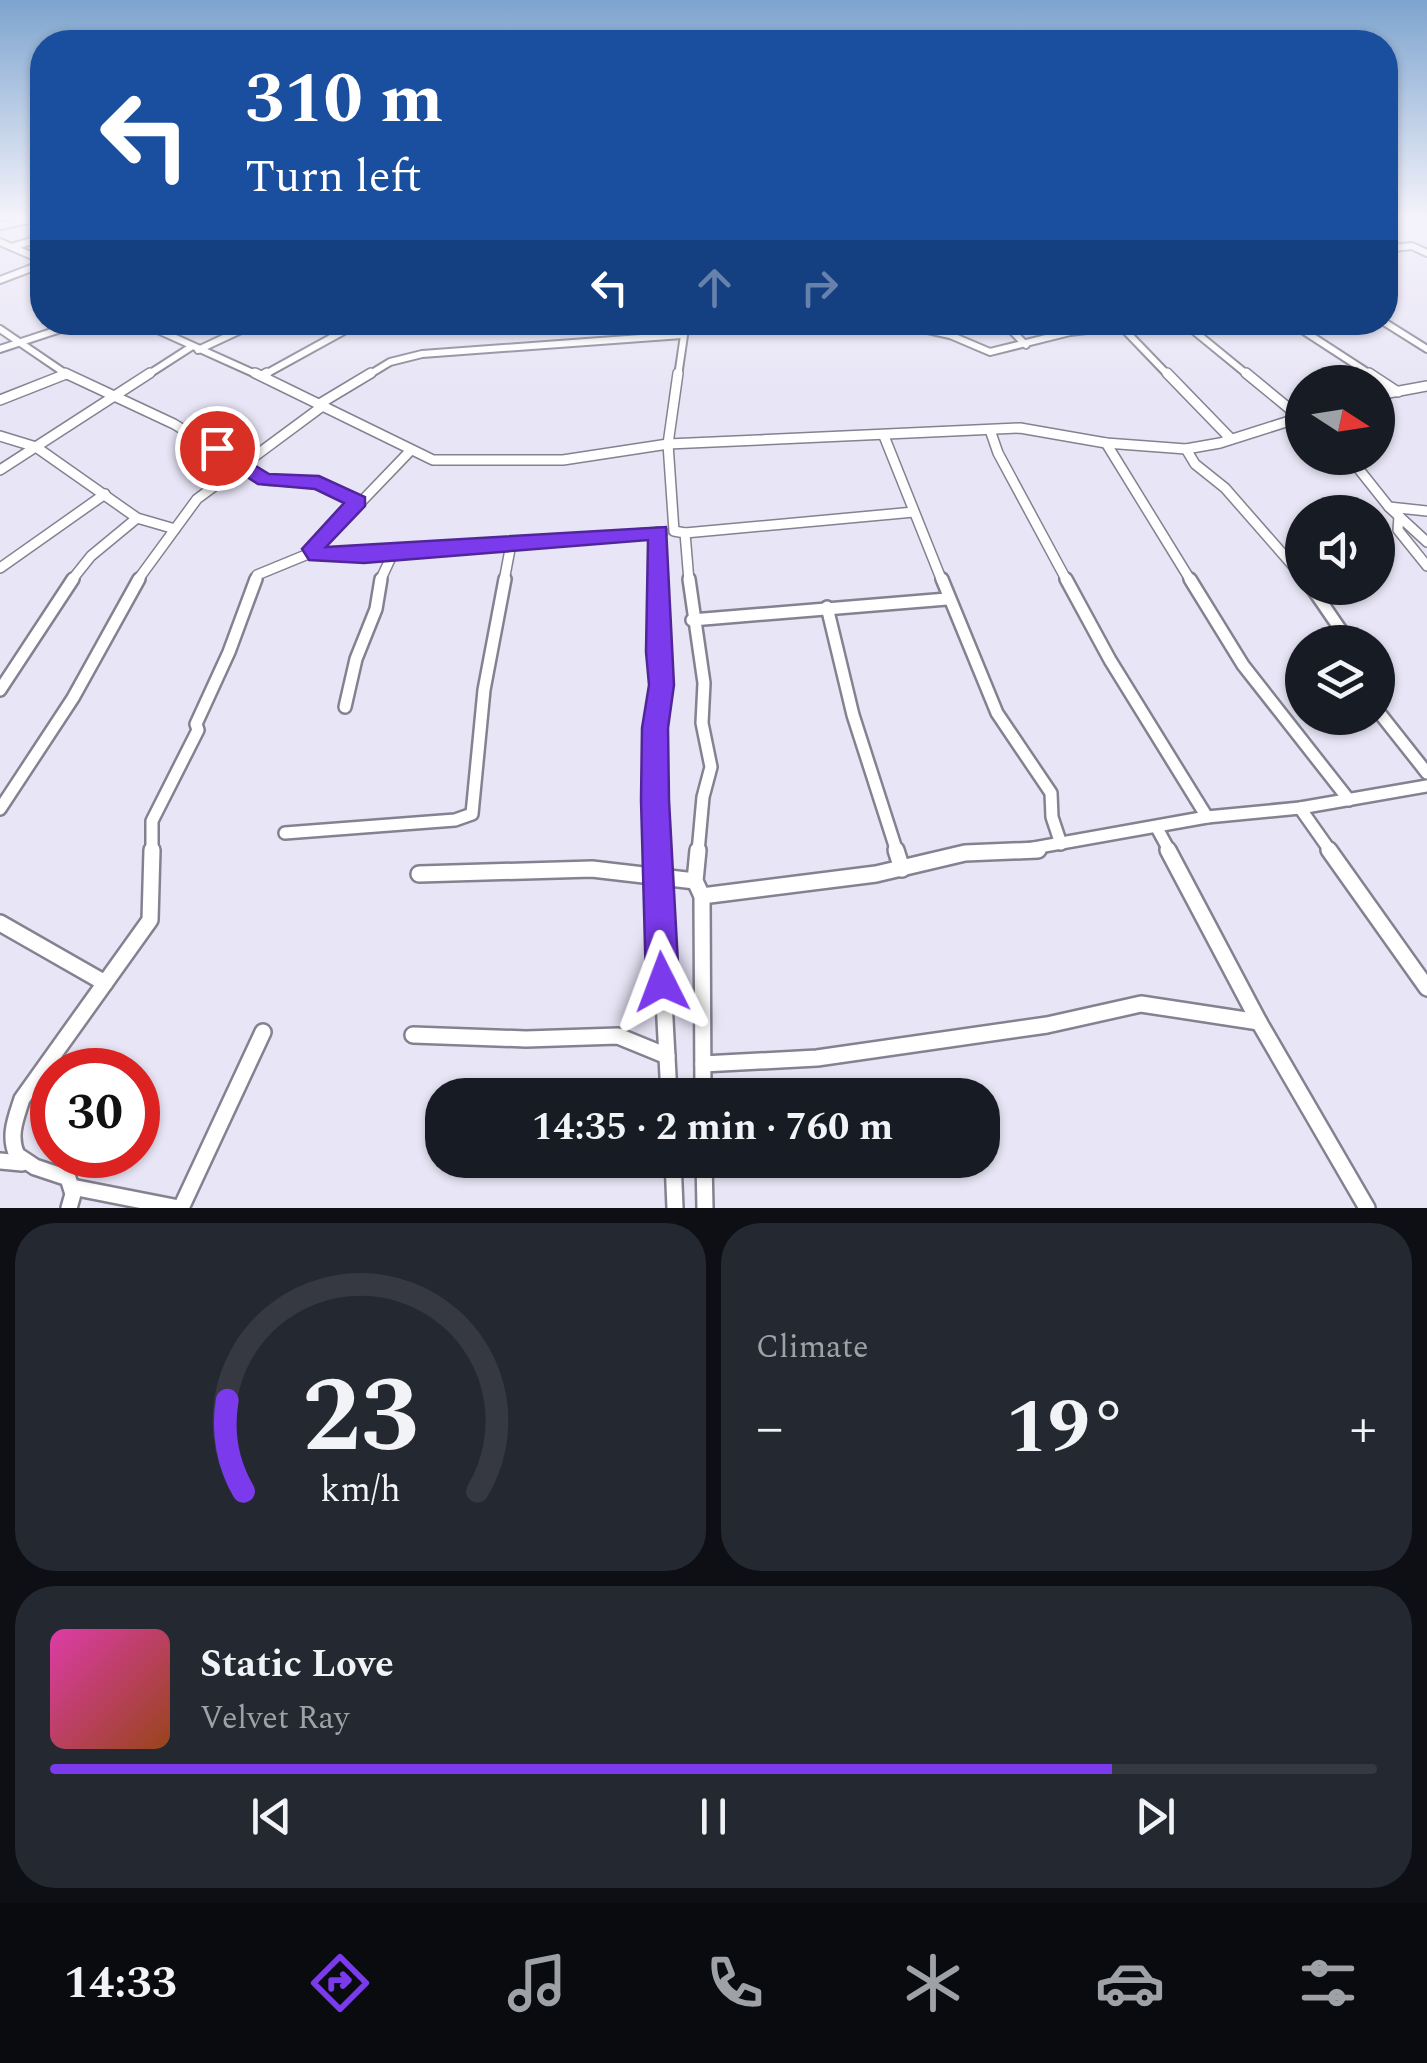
<!DOCTYPE html>
<meta charset="utf-8">
<style>
body{margin:0;font-family:Spectral,serif;background:#242831;color:#f1f3f6;height:100vh;display:flex;flex-direction:column;font-size:38px;white-space:nowrap}
*{box-sizing:border-box;margin:0}
p{font-size:32px;color:#9ea1a6}
.icon{flex:none;width:55px;height:55px;fill:none;stroke:currentColor;stroke-width:2;stroke-linecap:round;stroke-linejoin:round}
.map{position:relative;height:1208px;overflow:hidden}
.side{display:flex;flex-direction:column;gap:15px;padding:15px;background:#0d0f14;flex:1}
.side>*{flex:none}
.guide{position:absolute;left:30px;top:30px;width:1368px;height:305px;border-radius:40px;box-shadow:0 2px 8px #0004;background:#1a4fa0;color:#fff;overflow:hidden}
.needle{width:65px;rotate:102deg}
.tools{position:absolute;left:1285px;top:365px;display:grid;gap:20px}
.tools a{display:grid;place-items:center;width:110px;height:110px;border-radius:50%;background:#171b24;box-shadow:0 2px 8px #0004;font-size:50px}
.speed{position:absolute;left:30px;top:1048px;display:flex;gap:20px;font-size:50px;font-weight:700;text-align:center}
.speed>*{display:grid;place-content:center;width:130px;height:130px;border-radius:50%;background:#171b24;box-shadow:0 2px 8px #0004;line-height:1}
.speed .limit{border:15px solid #d22;background:#fff;color:#111}
.pin{position:absolute;display:grid;place-items:center;width:85px;height:85px;color:#fff;margin:-42px;border:5px solid #fff;border-radius:50%;box-shadow:0 2px 10px #0007}
.me{position:absolute;width:110px;margin:-55px;rotate:357deg;stroke-linejoin:round;filter:drop-shadow(0 0 8px #0008)}
.turn{display:flex;align-items:center;gap:35px;height:210px;padding:0 50px;font-size:45px}
.turn .icon{width:130px;height:130px;stroke-width:2.5}
.turn b{display:block;font-size:70px;line-height:85px}
.lanes{display:flex;align-items:center;height:95px;padding:0 50px;background:#0003;justify-content:center;gap:50px;direction:ltr}
.lanes .off{opacity:.35}
.big{font-size:75px;font-weight:700;line-height:1.1}
.side .card{flex:1;display:flex;flex-direction:column;justify-content:center;gap:15px;min-width:0;padding:0 35px;border-radius:40px;background:#242831}
.side .dial{align-items:center;gap:0}
.dial svg{height:260px;overflow:visible;fill:none;stroke:#363941;stroke-width:7;stroke-linecap:round;text-anchor:middle}
.dial text{fill:#f1f3f6;stroke:none}
.song{display:flex;align-items:center;gap:30px}
.cover{width:120px;height:120px;border-radius:15px;background:linear-gradient(135deg,hsl(320 70% 55%),hsl(20 70% 35%))}
.played{height:10px;border-radius:5px;background:linear-gradient(90deg,#7c3aed 80%,#363941 80%)}
.keys{display:flex;justify-content:space-around;direction:ltr}
.heat{display:flex;justify-content:space-between;align-items:center;font-size:55px;direction:ltr}
.side .tiles{flex:1;display:grid;gap:15px;grid-template-columns:1fr 1fr}
.card:last-child{grid-column:span 2}
.trip{position:absolute;left:425px;top:1078px;width:575px;height:100px;border-radius:40px;background:#171b24;box-shadow:0 2px 8px #0004;font-weight:700;line-height:100px;text-align:center}
.tab-bar{display:flex;height:160px;justify-content:space-around;align-items:center;background:#090b0e;color:#9ea1a6}
.tab-bar .icon{width:70px;height:70px}
.tab-bar .current{color:#7c3aed}
.tab-bar b{font-size:45px;color:#f1f3f6}
.map>svg:first-child{display:block}
.lines{fill:none;stroke-linecap:round;stroke-linejoin:round}
.minor-far3-casing{stroke:#848290;stroke-width:10}
.minor-far2-casing{stroke:#848290;stroke-width:12}
.minor-far1-casing{stroke:#848290;stroke-width:16}
.minor-casing{stroke:#848290;stroke-width:20}
.minor-far3{stroke:#fff;stroke-width:6}
.minor-far2{stroke:#fff;stroke-width:9}
.minor-far1{stroke:#fff;stroke-width:11}
.minor{stroke:#fff;stroke-width:15}
.route{fill:#7c3aed;stroke:#51269a;stroke-width:2.5}
</style>
<div class="map">
<svg width="1427" height="1208" viewBox="0 0 1427 1208">
<rect width="100%" height="100%" fill="#e8e5f6"/>
<g class="lines">
<g class="minor-far3-casing">
<g id="minor-far3">
<path d="M0,226l33,-7"/>
<path d="M0,242l42,18"/>
<path d="M15,246l27,-8"/>
<path d="M1393,248l19,-2 15,7"/>
<path d="M0,280l42,-16"/>
<path d="M140,322l120,54"/>
<path d="M1003,322l23,23"/>
<path d="M1117,322l52,54"/>
<path d="M1183,322l66,54"/>
<path d="M1290,322l83,54"/>
<path d="M1384,322l43,27"/>
<path d="M684,326l101,4 134,-2 31,7 40,17 80,-20 50,-6"/>
<path d="M0,329l69,47"/>
<path d="M0,349l82,-27"/>
<path d="M198,350l60,-28"/>
<path d="M61,376l5,-2"/>
<path d="M146,376l45,-29"/>
<path d="M262,376l98,-54"/>
<path d="M367,376l23,-14 32,-8 260,-19"/>
<path d="M678,376l8,-54"/>
</g>
</g>
<g class="minor-far2-casing">
<g id="minor-far2">
<path d="M65,373l109,51 91,56 54,3 38,18"/>
<path d="M255,373l178,87h130l105,-16 352,-16 86,15 80,6 34,-6 82,-26"/>
<path d="M678,373l-10,71 6,87 11,2 4,48"/>
<path d="M1167,373l64,66"/>
<path d="M1246,373l56,46"/>
<path d="M1369,373l29,19"/>
<path d="M262,376l5,-3"/>
<path d="M1378,395l49,-9"/>
<path d="M0,400l66,-26"/>
<path d="M321,403l50,-30"/>
<path d="M990,430l8,23 69,128"/>
<path d="M0,436l36,11 101,71 38,11"/>
<path d="M884,436l58,145"/>
<path d="M1106,443l85,138"/>
<path d="M1186,449l9,15 30,24 77,88"/>
<path d="M411,450l-98,102 11,4 39,-1 300,-23"/>
<path d="M1350,458l39,49 38,35"/>
<path d="M0,470l150,-97"/>
<path d="M1389,507l38,4"/>
<path d="M1399,516l-1,14 29,36"/>
<path d="M685,533l229,-21"/>
<path d="M0,568l105,-74"/>
<path d="M71,581l20,-25 46,-38"/>
<path d="M137,581l60,-82 127,-94"/>
<path d="M255,581l2,-6 56,-23"/>
<path d="M380,581l13,-28"/>
<path d="M504,581l7,-37"/>
<path d="M658,581v-49"/>
</g>
</g>
<g class="minor-far1-casing">
<g id="minor-far1">
<path d="M689,579l15,104 -2,40 9,44 -8,30 -5,55"/>
<path d="M942,579l55,134 54,80 1,24 9,27"/>
<path d="M1066,579l44,81 97,157"/>
<path d="M1190,579l53,86 106,135"/>
<path d="M1312,588l37,54"/>
<path d="M827,607l26,108 44,137"/>
<path d="M692,620l255,-21"/>
<path d="M0,690l73,-111"/>
<path d="M345,707l11,-48 20,-50 5,-30"/>
<path d="M1378,711l49,62"/>
<path d="M1300,808l31,44"/>
<path d="M0,809l73,-111 66,-119"/>
<path d="M1157,828l13,24"/>
<path d="M285,833l170,-13 17,-6 12,-124 21,-111"/>
<path d="M152,852v-31l46,-91 -2,-6 33,-72 27,-73"/>
<path d="M656,852l-1,-124 6,-43 -3,-106"/>
<path d="M1011,852l196,-35 93,-9 127,-22"/>
</g>
</g>
<g class="minor-casing">
<g id="minor">
<path d="M656,850l13,245"/>
<path d="M698,850l-3,31 7,15 1,199"/>
<path d="M896,850l6,19"/>
<path d="M1168,850l91,172 108,186"/>
<path d="M1329,850l98,138"/>
<path d="M419,874l173,-5 103,12"/>
<path d="M702,896l174,-22 89,-21 73,-3"/>
<path d="M0,923l105,60"/>
<path d="M413,1035l113,4 92,-3 49,20"/>
<path d="M703,1064l114,-6 230,-33 94,-21 118,18"/>
<path d="M673,1160l2,48"/>
<path d="M704,1160l1,48"/>
<path d="M0,1161l22,2"/>
<path d="M72,1187l107,21"/>
<path d="M69,1208l4,-14 -5,-16 -33,-11 -18,-12c-9,-19 -1,-37 5,-56l128,-179 2,-70"/>
<path d="M181,1208l82,-176"/>
</g>
</g>
<use href="#minor-far3" class="minor-far3"/>
<use href="#minor-far2" class="minor-far2"/>
<use href="#minor-far1" class="minor-far1"/>
<use href="#minor" class="minor"/>
</g>
<linearGradient id="sky" x2="0" y2="1"><stop stop-color="#7da4ce"/><stop offset="0.56" stop-color="#f5f3fb"/><stop offset="1" stop-color="#f5f3fb" stop-opacity="0"/></linearGradient>
<rect width="1427" height="388" fill="url(#sky)"/>
<path class="route" d="M217,443l52,31 50,2 46,21v9l-39,41 340,-20 8,158 -6,43 1,72 10,182 -5,12 -12,4 -11,-4 -5,-12 -5,-182 1,-72 7,-43 -3,-33 2,-112 -284,23 -55,-3 -7,-11 42,-46 -29,-14 -57,-5 -48,-31v-9z"/>
</svg>
<div class="tools">
<a><svg class="needle" viewBox="-14 -14 28 28"><path d="M0-13l5 13h-10z" fill="#e53935"/><path d="M0 13l5-13h-10z" fill="#9ea1a6"/></svg></a>
<a><svg class="icon" aria-label="sound" viewBox="0 0 24 24"><path d="M4 9h4l5-4v14l-5-4H4zM17 9q2 3 0 6"/></svg></a>
<a><svg class="icon" aria-label="layers" viewBox="0 0 24 24"><path d="M12 4l9 5-9 5-9-5zM3 14l9 5 9-5"/></svg></a>
</div>
<div class="speed"><div class="limit">30</div></div>
<div class="pin" style="left:217px;top:448px;background:#d93025"><svg class="icon" aria-label="arrive" viewBox="0 0 24 24"><path d="M6 21V4h12l-3 4 3 4H6"/></svg></div>
<svg class="me" style="left:662px;top:982px" viewBox="-20 -20 40 40"><path d="M0-17L14 15 0 8-14 15z" fill="#7c3aed" stroke="#fff" stroke-width="4"/></svg>
<div class="trip">14:35 · 2 min · 760 m</div>
<div class="guide">
<div class="turn"><svg class="icon" aria-label="left" viewBox="0 0 24 24"><path d="M17 20v-9H6M10 6l-5 5 5 5"/></svg><div><b>310 m</b>Turn left</div></div>
<div class="lanes"><svg class="icon" aria-label="left" viewBox="0 0 24 24"><path d="M17 20v-9H6M10 6l-5 5 5 5"/></svg><svg class="icon off" aria-label="ahead" viewBox="0 0 24 24"><path d="M12 20V5M6 11l6-6 6 6"/></svg><svg class="icon off" aria-label="right" viewBox="0 0 24 24"><path d="M7 20v-9h11M14 6l5 5-5 5"/></svg></div>
</div>
</div>
<section class="side">
<div class="tiles">
<div class="card dial"><svg viewBox="0 0 100 80">
<path d="M14 69A42 42 0 1 1 86 69"/>
<path d="M14 69A42 42 0 0 1 9 41" stroke="#7c3aed"/>
<text x="50" y="56" font-size="32" font-weight="700">23</text>
<text x="50" y="72" font-size="11">km/h</text>
</svg></div>
<div class="card"><p>Climate</p>
<div class="heat"><a>−</a><b class="big">19°</b><a>+</a></div>
</div>
<div class="card">
<div class="song"><i class="cover"></i><div><b>Static Love</b><p>Velvet Ray</p></div></div>
<div class="played"></div>
<div class="keys"><svg class="icon" aria-label="previous" viewBox="0 0 24 24"><path d="M18 5L8 12l10 7zM5 5v14"/></svg><svg class="icon" aria-label="pause" viewBox="0 0 24 24"><path d="M8 5v14M16 5v14"/></svg><svg class="icon" aria-label="next" viewBox="0 0 24 24"><path d="M6 5l10 7-10 7zM19 5v14"/></svg></div>
</div>
</div>
</section>
<nav class="tab-bar">
<b>14:33</b>
<svg class="icon current" aria-label="directions" viewBox="0 0 24 24"><path d="M12 3l9 9-9 9-9-9zM9 14v-3h6M13 9l2 2-2 2"/></svg>
<svg class="icon" aria-label="music" viewBox="0 0 24 24"><path d="M9 18V5l10-2v13"/><circle cx="6" cy="18" r="3"/><circle cx="16" cy="16" r="3"/></svg>
<svg class="icon" aria-label="phone" viewBox="0 0 24 24"><path d="M5 4h4l2 5-3 2q2 4 5 5l2-3 5 2v4C11 20 4 13 5 4z"/></svg>
<svg class="icon" aria-label="climate" viewBox="0 0 24 24"><path d="M12 3v18M4 7l16 10M4 17L20 7"/></svg>
<svg class="icon" aria-label="car" viewBox="0 0 24 24"><path d="M5 17H2v-5l4-1 3-4h7l3 4 3 1v5h-3M9 17h6M6 11h13"/><circle cx="7" cy="17" r="2"/><circle cx="17" cy="17" r="2"/></svg>
<svg class="icon" aria-label="filters" viewBox="0 0 24 24"><path d="M4 7h16M4 17h16"/><circle cx="9" cy="7" r="2"/><circle cx="15" cy="17" r="2"/></svg>
</nav>
